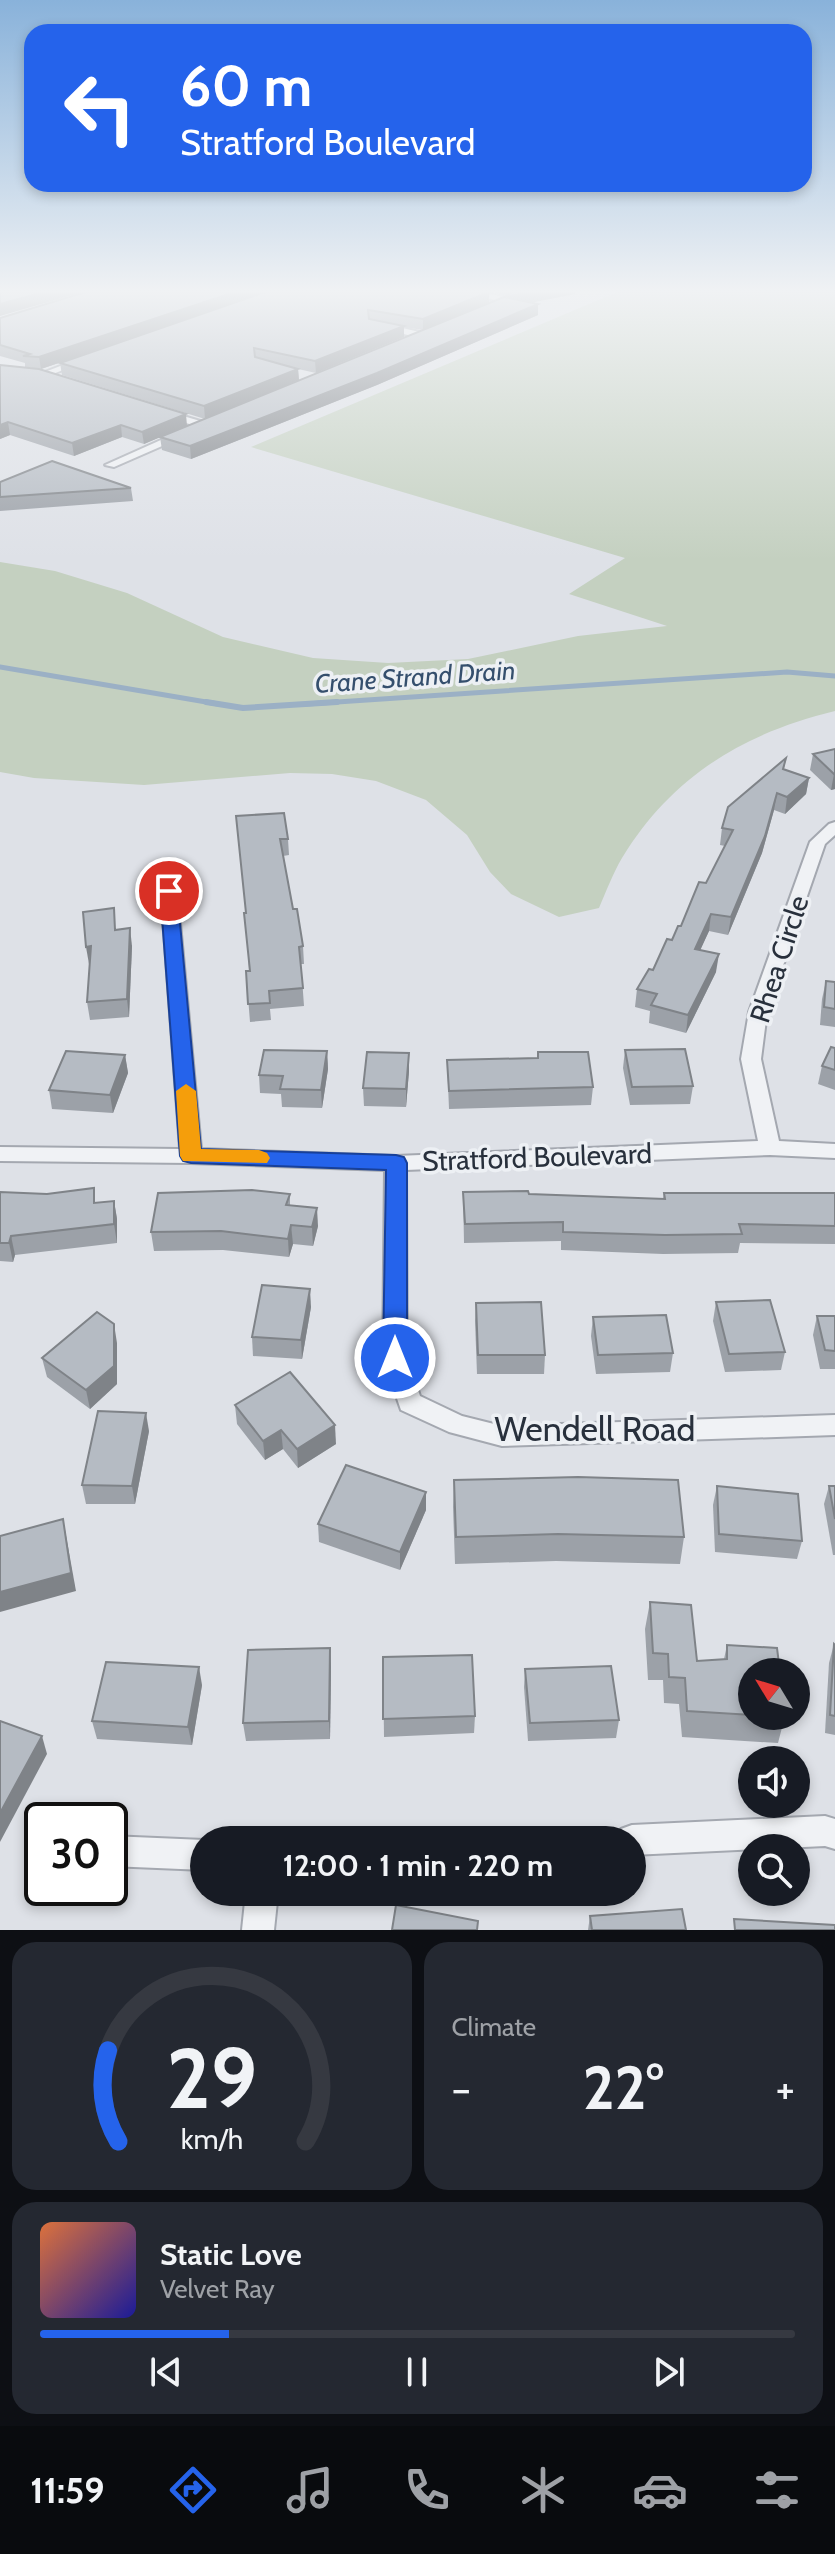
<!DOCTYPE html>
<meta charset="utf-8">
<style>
body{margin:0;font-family:Cabin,sans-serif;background:#242831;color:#f1f3f6;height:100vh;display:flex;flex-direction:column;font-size:30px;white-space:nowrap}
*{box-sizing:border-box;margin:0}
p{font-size:26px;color:#9ea1a6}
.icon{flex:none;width:44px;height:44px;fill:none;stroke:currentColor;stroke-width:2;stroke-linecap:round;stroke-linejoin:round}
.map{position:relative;height:1930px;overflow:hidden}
.details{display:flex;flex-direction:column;gap:12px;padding:12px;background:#0d0f14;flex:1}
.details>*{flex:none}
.top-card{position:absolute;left:24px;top:24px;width:788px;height:168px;border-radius:24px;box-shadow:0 4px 12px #0003;background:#2563eb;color:#fff;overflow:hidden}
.needle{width:52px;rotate:308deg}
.tools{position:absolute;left:738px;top:1658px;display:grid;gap:16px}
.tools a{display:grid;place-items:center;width:72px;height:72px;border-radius:50%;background:#171b24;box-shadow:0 4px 12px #0003;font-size:40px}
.speed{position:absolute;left:24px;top:1802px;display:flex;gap:16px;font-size:40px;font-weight:700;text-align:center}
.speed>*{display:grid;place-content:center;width:104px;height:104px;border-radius:50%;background:#171b24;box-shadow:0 4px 12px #0003;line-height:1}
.speed .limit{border:4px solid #111;border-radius:12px;background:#fff;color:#111}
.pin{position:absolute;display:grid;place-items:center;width:68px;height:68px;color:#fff;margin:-34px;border:4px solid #fff;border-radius:50%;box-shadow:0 2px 8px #0007}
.me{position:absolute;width:88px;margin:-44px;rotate:0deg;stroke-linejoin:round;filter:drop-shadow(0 0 6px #0008)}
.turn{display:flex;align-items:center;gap:28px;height:168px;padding:0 24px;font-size:36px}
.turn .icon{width:104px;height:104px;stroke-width:2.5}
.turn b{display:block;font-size:56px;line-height:68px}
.big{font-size:60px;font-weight:800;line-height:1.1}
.details .tile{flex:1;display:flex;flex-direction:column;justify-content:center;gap:12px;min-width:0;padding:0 28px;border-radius:24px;background:#242831}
.details .dial{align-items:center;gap:0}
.dial svg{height:208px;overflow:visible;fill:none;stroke:#363941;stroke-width:7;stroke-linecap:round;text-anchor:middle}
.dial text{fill:#f1f3f6;stroke:none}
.song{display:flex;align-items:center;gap:24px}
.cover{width:96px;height:96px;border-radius:12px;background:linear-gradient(135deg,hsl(20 70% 55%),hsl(240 70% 35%))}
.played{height:8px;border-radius:4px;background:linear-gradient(90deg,#2563eb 25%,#363941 25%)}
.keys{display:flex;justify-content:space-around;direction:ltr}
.heat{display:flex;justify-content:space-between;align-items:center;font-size:44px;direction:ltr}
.details .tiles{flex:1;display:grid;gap:12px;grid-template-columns:1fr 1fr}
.tile:last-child{grid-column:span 2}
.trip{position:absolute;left:190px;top:1826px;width:456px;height:80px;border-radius:40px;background:#171b24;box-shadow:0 4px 12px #0003;font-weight:800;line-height:80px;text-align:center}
.menu{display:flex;height:128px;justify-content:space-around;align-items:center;background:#090b0e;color:#9ea1a6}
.menu .icon{width:56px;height:56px}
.menu .current{color:#2563eb}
.menu b{font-size:36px;color:#f1f3f6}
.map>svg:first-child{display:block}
.green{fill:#c4d0c0}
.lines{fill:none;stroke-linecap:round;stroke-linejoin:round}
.stream-far1{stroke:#9bb0c5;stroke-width:5}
.stream{stroke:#9bb0c5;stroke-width:6}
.street-casing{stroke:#a4a8b0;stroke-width:4}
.street{fill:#f0f2f5;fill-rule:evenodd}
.wall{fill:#9ca1a8;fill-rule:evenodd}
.shaded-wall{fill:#7f8388}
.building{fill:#b5bbc3;stroke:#7f8388;stroke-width:2}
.route{fill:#2563eb;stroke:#184099;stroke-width:2}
.slow{fill:#f59e0b}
.labels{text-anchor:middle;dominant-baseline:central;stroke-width:7;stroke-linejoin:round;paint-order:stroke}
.far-water-label{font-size:26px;font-style:italic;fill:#354f6d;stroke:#edf0f4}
.street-label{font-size:28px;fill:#28303c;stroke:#edf0f4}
.near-street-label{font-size:34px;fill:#28303c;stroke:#edf0f4}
</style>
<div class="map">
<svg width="835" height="1930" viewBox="0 0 835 1930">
<rect width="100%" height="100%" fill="#dee1e7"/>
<path class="green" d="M622,290h213v421c-91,22 -163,65 -213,147 -9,15 -16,34 -23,50l-40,9 -48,-23 -21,-22 -23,-37 -41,-35 -50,-19 -44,-7 -42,-1 -146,12 -110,-7 -34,-6v-210l55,9 72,22 96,44 90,21 75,5 80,-4 110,-23 89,-10 -98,-32 56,-36 -374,-111z"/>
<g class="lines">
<g class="stream-far1">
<path d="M0,667l218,37"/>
<path d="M307,704l480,-32 48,4"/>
</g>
<path class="stream" d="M206,702l37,6 94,-6"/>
<g class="street-casing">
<g id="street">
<path d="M460,290h12l32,7 3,6 -17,10h-6v-4l14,-8z"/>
<path d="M381,323l47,11 2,2 -5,3 -47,-11z"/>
<path d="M81,358l8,2 -44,17 -8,-2z"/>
<path d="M163,410l44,13 1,2 -5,3 -44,-13v-4z"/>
<path d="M181,431l4,1v4l-71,31 -9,-2z"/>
<path d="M835,822v13l-10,9 -58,168 -6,47 18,82 56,3v14l-65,-3 -364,15 1,188 13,38 42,20 40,10 333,-11v20l-333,11 -53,-14 -48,-22 -18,-52 2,-188 -194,-7 -191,-2v-14l180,2 -19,-258 8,-5 8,5 24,258 195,7 362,-15 -17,-82 8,-47 61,-170 19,-18z"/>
<path d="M825,1816l10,3v30l-10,-3 -193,9v-15h-15l4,-11 11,-4z"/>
<path d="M110,1836l94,4v30l-94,-4z"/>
<path d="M246,1892h32l-4,38h-32z"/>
</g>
</g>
<use href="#street" class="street"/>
</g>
<g class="wall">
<path d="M92,290h483v4l-44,8 7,13 -161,70 -186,74 -29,-9 -2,-13 -16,7 -22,-7 -48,19 -64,-21 -10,4v-74l187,61 18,-7 -143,-44 -2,-12 84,-29 -103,35 -16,-2v-4l-25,-7v-38zM481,290l14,1 8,6 -14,6zM404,327l19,3 -124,50 -1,-11 18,4z"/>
<path d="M0,482l131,6 2,13 -133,10z"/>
<path d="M835,749v40l-4,1 -21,-20 3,-16z"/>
<path d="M786,758l-2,11 25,9 -3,16 -21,20 -11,-4 -12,43 -34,82 -19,-4 -9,19 16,22 -30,61 -37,-10 1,-12 -15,-4 2,-18 16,-19 28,-44 25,-43 19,-37 -5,-1 2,-17z"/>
<path d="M236,816l52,23 1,16 -6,1 10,53 10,37 1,18h-3l3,42 -34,3 1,11 -21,2 -4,-51h3l-3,-58z"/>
<path d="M117,930l15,16 -3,71 -39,3 -3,-18z"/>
<path d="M826,981l9,1v45l-15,-2 2,-26z"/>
<path d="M835,1048v42l-17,-6 4,-18z"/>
<path d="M625,1050l68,36 -3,18 -60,1 -7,-37z"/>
<path d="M327,1051l1,18 -6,39 -40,-1 -1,-13 -21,-1 -1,-18z"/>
<path d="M538,1052l55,35 -2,18 -142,4 -2,-49 91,-2z"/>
<path d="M125,1055l3,18 -15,40 -61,-4 -3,-19z"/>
<path d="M409,1071l-3,36 -42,-1 -1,-18z"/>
<path d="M0,1192l97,11 17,-2 3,18v24l-102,12 -2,7 -13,-1z"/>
<path d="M463,1192l200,7 1,-6h171v51l-95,-1 -2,10 -75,1 -102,-4v-9l-97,2z"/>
<path d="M290,1194v11l28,21 -5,20 -20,-2 -4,13 -66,-7 -69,1 -3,-19z"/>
<path d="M716,1302l69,50 -4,18 -56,2 -12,-51z"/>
<path d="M476,1303l69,52 -1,19h-67l-2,-53z"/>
<path d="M311,1307l-9,52 -49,-3 -1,-19z"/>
<path d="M817,1316h18v53h-15l-7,-34z"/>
<path d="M593,1317l80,36 -3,19 -74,2 -5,-38z"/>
<path d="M117,1343v41l-27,25 -43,-32 -5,-19z"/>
<path d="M235,1405l101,39 -38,24 -15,-19 -18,11 -28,-36z"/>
<path d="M149,1431l-14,73h-49l-4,-19z"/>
<path d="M454,1480l230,57 -4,27 -124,-3 -101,3 -2,-57z"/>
<path d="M717,1486l85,55 -5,18 -82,-7 -2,-47z"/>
<path d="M829,1486h6v69h-2l-9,-51z"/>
<path d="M426,1492v18l-26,60 -81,-28 -1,-18z"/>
<path d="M650,1602l47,59 27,-2 3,-14 25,27v44h33l-7,27 -96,-6 -3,-33 -15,-1 -1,-23h-15l-3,-51z"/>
<path d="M834,1644l1,1v90l-10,-2 4,-70z"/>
<path d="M330,1648l1,18 -1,73 -84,2 -3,-18z"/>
<path d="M383,1657l92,59 -1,17 -90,4z"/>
<path d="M525,1669l94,51 -3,18 -88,3 -4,-54z"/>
<path d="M202,1685l-10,60 -95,-6 -5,-18z"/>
<path d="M590,1916l96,14h-98z"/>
</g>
<g class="shaded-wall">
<path d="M51,290h39l-90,26v-12z"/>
<path d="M241,290h32l-232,79 -2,-12z"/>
<path d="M542,290h33v4l-71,14v-11z"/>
<path d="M489,292v11l-66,27v-11z"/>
<path d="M538,304v11l-161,70 -186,74 -1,-13z"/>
<path d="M404,326v11l-88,36 -1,-12z"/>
<path d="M298,369l1,12 -94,38 -1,-13z"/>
<path d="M186,414l1,12 -43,18 -2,-12z"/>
<path d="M8,422l2,13 -10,4v-14z"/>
<path d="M121,425l1,12 -48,19 -2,-13z"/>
<path d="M835,773v16l-4,1 3,-16z"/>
<path d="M809,778l-3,16 -21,20 2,-17z"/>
<path d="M777,793l-3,17 -12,43 -34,82 3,-18z"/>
<path d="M711,914l-2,17 -16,35 2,-17z"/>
<path d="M130,928l2,18 -3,71 -2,-18z"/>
<path d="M91,946l-2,18 -3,-17z"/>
<path d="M719,954l-3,18 -30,61 2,-18z"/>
<path d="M327,1051l1,18 -6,39 -1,-18z"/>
<path d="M409,1053v18l-3,36v-18z"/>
<path d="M125,1055l3,18 -15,40 -3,-18z"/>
<path d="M114,1201l3,18v24l-3,-19z"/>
<path d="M317,1208l1,18 -5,20 -1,-19z"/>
<path d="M291,1225l2,19 -4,13 -1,-18z"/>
<path d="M11,1236l4,19 -2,7 -4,-19z"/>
<path d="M310,1289l1,18 -9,52 -1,-19z"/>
<path d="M114,1324l3,19v41l-27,25 -4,-19z"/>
<path d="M146,1413l3,18 -14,73 -3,-18z"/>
<path d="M335,1425l1,19 -38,24 -1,-19z"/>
<path d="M281,1430l2,19 -18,11 -2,-19z"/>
<path d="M426,1492v18l-26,60v-18z"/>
<path d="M63,1519l13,72 -76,21v-20z"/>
<path d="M330,1648l1,18 -1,73 -1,-18z"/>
<path d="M199,1667l3,18 -10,60 -4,-18z"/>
<path d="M42,1736l5,18 -47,88v-29z"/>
</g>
<g class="building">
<path d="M0,290h51l-51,14z"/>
<path d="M92,290h149l-202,67 -16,-1 7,-2 -30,-9v-27z"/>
<path d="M271,290h210l8,2 -66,27 -55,-9 1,9 35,7 -89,35 -61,-13 1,9 43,12 -94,37 -144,-43z"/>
<path d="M508,290h34l-38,7 34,7 -161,69 -187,73 -30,-9 349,-142 1,-4z"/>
<path d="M0,365l39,4 147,45 -44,18 -21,-7 -49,18 -64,-21 -8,3z"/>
<path d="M52,461l79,27 -131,9v-15z"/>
<path d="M835,749v24l-1,1 -21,-20z"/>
<path d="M786,758l-3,11 26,9 -22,19 -10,-4 -12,43 -34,81 -20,-3 -16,35 24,5 -31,61 -37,-10 6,-11 -20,-5 12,-20 4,1 14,-31 5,1 6,-14h3l18,-44 7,1 27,-53 -11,-2 6,-21z"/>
<path d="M284,813l4,26h-8l13,70h4l6,37 -4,1 4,41 -34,3 1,12 -22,1 -2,-33h4l-6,-58h2l-10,-97z"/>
<path d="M114,908l1,22 15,-2 -3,71 -40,3 4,-56 -5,1 -3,-35z"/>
<path d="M826,981l9,1v27l-11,-2z"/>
<path d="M831,1047l4,1v22l-13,-4z"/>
<path d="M685,1049l8,37 -61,1 -7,-37z"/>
<path d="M264,1050l63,1 -6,39 -41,-1 3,-13 -24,-1z"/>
<path d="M66,1051l59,4 -15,40 -61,-5z"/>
<path d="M367,1052l42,1 -3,36 -43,-1z"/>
<path d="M538,1052h50l5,35 -144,4 -2,-31 91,-2z"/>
<path d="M94,1188v15l20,-2v23l-103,12 -2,7h-9v-51l47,2z"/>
<path d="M252,1190l38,4 -4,11 31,3 -5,19 -21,-2 -3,14 -67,-8 -70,1 7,-39z"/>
<path d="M528,1191l1,3 136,5 -1,-6h171v33l-96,-2 3,10 -77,1 -102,-3v-10l-98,2 -2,-32z"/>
<path d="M262,1285l48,4 -9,51 -49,-3z"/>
<path d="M770,1300l15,52 -56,2 -13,-52z"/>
<path d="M541,1302l4,53h-67l-2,-52z"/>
<path d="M97,1312l17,12v42l-28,24 -44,-32z"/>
<path d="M666,1315l7,38 -75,2 -5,-38z"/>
<path d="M817,1316h18v35l-10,-1z"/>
<path d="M290,1372l45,53 -38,24 -16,-19 -18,11 -28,-36z"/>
<path d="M98,1411l48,2 -14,73 -50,-1z"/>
<path d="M346,1465l80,27 -26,60 -82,-28z"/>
<path d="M578,1477l100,3 6,57 -126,-3 -102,3 -2,-57z"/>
<path d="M717,1486l81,8 4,47 -83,-7z"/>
<path d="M829,1486h6v33z"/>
<path d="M63,1519l8,54 -71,19v-56z"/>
<path d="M650,1602l41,3 6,56 30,-2v-14l50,3 3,24h-28v43l-65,-4 -2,-33 -16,-1 -1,-23 -15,-1z"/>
<path d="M834,1644l1,1v71l-5,-1z"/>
<path d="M330,1648l-1,73 -86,2 5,-73z"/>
<path d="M472,1655l3,61 -92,3v-62z"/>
<path d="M106,1662l93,5 -11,60 -96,-6z"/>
<path d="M611,1666l8,54 -89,3 -5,-54z"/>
<path d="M0,1721l42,15 -42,77z"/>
<path d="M396,1905l82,16 -1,9h-85z"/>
<path d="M682,1909l4,21h-94l-2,-14z"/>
<path d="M734,1919l101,6v5h-100z"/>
</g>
<linearGradient id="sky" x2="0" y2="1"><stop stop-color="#89b2da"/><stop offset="0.52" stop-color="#f0f2f4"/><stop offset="1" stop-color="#f0f2f4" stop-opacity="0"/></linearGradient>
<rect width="835" height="560" fill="url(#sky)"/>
<path class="route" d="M169,886l8,5 24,258 195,6 8,2 3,6v195l-4,7 -8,3 -9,-3 -3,-7 3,-188 -195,-7 -8,-2 -3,-5 -20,-265z"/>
<path class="slow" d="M186,1084l10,7 5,58 58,1 8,3 3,5 -3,5 -84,-2 -3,-5 -4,-65z"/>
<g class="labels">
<g class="far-water-label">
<text transform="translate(415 677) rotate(-4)">Crane Strand Drain</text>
</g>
<g class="street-label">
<text transform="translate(779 959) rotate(-72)">Rhea Circle</text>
<text transform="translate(537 1157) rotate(-2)">Stratford Boulevard</text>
</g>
<g class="near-street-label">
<text x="595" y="1429">Wendell Road</text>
</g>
</g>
</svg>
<div class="tools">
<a><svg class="needle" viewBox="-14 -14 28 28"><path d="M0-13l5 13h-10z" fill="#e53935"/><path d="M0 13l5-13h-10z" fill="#9ea1a6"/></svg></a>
<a><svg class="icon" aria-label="sound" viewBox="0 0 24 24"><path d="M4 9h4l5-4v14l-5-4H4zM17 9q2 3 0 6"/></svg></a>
<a><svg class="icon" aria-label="search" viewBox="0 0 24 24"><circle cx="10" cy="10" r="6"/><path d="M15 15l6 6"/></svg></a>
</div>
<div class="speed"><div class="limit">30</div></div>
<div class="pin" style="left:169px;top:891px;background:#d93025"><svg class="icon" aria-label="arrive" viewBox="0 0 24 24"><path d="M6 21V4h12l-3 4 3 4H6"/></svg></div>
<svg class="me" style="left:395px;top:1358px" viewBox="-20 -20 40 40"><circle r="17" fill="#2563eb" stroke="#fff" stroke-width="3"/><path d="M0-11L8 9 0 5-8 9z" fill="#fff"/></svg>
<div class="trip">12:00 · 1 min · 220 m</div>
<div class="top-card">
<div class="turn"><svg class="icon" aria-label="left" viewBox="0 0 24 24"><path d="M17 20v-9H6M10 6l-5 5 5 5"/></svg><div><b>60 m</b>Stratford Boulevard</div></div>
</div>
</div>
<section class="details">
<div class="tiles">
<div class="tile dial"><svg viewBox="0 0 100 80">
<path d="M14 69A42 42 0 1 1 86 69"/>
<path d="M14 69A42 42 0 0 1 10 34" stroke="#2563eb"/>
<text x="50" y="56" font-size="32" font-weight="700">29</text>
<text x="50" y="72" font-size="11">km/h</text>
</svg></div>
<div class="tile"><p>Climate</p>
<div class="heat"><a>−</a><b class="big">22°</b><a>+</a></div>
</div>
<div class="tile">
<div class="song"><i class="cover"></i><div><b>Static Love</b><p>Velvet Ray</p></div></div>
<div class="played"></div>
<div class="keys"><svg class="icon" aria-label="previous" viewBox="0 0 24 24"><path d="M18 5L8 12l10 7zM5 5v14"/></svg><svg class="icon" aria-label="pause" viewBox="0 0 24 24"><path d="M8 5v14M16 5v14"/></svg><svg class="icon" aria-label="next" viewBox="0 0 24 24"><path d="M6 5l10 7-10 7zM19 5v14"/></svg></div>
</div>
</div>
</section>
<nav class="menu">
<b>11:59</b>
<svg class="icon current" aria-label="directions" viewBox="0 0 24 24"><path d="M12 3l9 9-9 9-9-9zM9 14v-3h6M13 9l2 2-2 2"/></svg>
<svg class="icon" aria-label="music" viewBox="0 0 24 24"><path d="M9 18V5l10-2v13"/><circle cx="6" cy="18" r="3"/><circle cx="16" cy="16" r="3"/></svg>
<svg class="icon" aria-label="phone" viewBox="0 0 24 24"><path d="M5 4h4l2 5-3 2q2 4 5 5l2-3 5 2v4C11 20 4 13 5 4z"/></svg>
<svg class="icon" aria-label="climate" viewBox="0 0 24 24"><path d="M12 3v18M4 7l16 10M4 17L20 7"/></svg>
<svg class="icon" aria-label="car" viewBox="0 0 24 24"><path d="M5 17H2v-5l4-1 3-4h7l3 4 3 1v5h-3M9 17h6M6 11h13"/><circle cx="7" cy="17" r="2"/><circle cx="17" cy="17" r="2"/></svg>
<svg class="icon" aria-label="filters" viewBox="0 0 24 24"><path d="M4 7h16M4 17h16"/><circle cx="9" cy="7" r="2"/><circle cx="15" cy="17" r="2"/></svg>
</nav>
